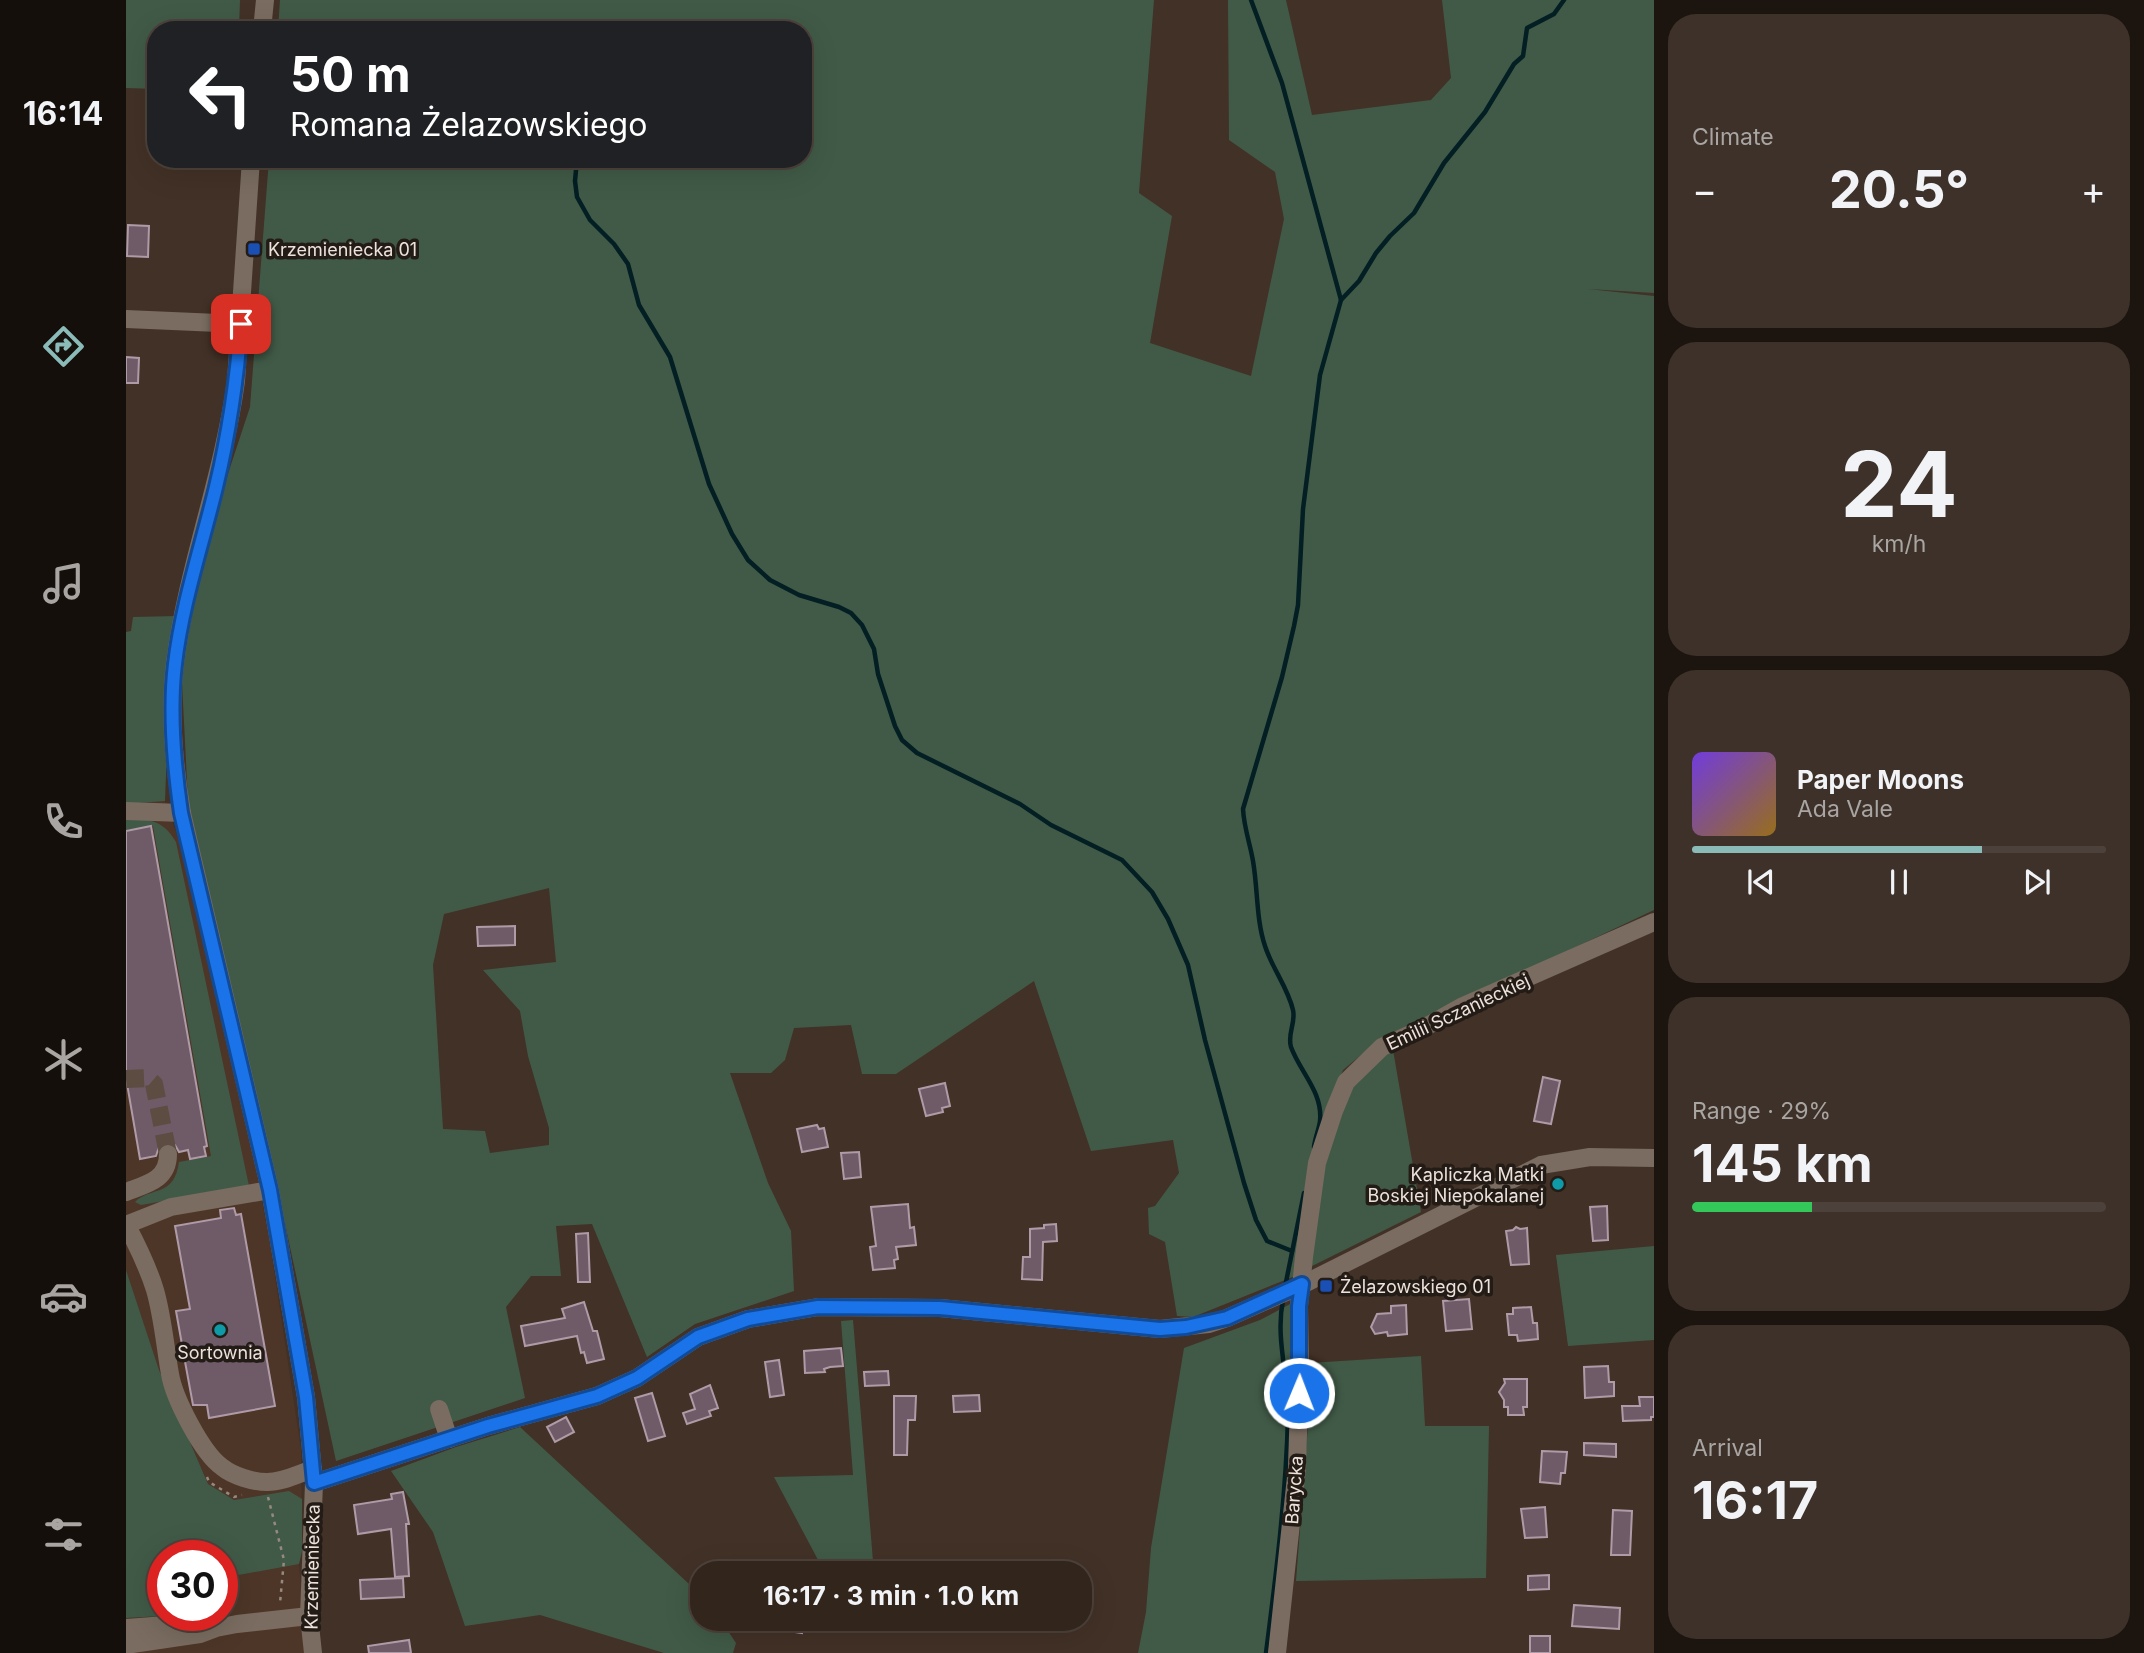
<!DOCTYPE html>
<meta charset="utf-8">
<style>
body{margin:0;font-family:Inter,sans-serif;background:#3d3129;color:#f1f3f6;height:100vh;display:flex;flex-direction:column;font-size:26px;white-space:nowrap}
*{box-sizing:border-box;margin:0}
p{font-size:23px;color:#a8a5a3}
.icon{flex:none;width:38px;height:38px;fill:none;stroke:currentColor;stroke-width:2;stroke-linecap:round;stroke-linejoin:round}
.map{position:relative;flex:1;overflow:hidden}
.drawer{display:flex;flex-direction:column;gap:14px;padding:14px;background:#1c140f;width:490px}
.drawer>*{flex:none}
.banner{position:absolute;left:21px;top:21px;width:665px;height:147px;border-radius:28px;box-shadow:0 7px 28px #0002,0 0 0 2px #4d423b;background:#202124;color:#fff;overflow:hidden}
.speed{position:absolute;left:21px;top:1540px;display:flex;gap:14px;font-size:35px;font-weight:700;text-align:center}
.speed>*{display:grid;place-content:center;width:91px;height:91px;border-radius:50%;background:#32251c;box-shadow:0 7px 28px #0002,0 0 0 2px #4d423b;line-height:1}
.speed .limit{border:10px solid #d22;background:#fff;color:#111}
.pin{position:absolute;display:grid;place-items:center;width:60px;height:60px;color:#fff;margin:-30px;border-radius:14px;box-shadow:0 4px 10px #0006}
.me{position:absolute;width:77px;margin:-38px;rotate:1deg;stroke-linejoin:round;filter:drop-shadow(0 0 5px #0008)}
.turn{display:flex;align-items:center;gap:24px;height:147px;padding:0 28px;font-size:32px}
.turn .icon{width:91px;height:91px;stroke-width:2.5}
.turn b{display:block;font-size:49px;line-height:60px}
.big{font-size:52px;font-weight:700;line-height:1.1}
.drawer .tile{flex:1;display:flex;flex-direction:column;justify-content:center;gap:10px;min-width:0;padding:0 24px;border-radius:28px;background:#3d3129}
.drawer .dial{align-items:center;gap:0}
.dial b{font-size:91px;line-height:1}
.song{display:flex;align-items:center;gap:21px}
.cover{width:84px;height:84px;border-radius:10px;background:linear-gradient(135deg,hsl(260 70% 55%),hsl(40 70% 35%))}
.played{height:7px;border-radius:4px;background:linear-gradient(90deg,#8bbbb9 70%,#4d423b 70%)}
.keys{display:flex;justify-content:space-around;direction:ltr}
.heat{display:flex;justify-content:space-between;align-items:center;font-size:38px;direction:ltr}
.charge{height:10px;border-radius:5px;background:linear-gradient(90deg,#34c759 29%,#4d423b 0)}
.trip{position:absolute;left:564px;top:1561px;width:402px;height:70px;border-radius:28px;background:#32251c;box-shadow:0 7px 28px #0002,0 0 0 2px #4d423b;font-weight:700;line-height:70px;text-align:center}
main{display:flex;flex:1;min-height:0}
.menu{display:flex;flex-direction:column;width:126px;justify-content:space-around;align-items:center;background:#140f0b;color:#a8a5a3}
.menu .icon{width:49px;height:49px}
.menu .selected{color:#8bbbb9}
.menu b{font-size:32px;color:#f1f3f6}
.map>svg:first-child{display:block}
.built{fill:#4d3627}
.green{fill:#415a47;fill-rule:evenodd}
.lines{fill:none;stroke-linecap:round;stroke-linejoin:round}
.stream{stroke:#031f23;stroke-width:4.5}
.building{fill:#6e5b67;stroke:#af9aa7;stroke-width:2}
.minor-tunnel{stroke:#5c4c41;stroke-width:18;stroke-dasharray:18 9;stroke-linecap:butt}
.path{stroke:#978980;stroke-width:2.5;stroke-dasharray:3.5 5;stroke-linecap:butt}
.minor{stroke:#7a6c60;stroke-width:18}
.route-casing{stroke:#114b97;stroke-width:18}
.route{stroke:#1a73e8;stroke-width:12}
.transit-dot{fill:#1a4fb4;stroke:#231b16;stroke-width:2.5}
.culture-dot{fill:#0f9aa8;stroke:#231b16;stroke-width:2.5}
.labels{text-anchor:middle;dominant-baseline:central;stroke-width:7;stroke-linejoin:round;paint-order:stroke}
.poi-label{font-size:18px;fill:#ede2db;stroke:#231b16;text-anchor:start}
.street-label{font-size:18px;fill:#ede2db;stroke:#231b16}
</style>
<main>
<nav class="menu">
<b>16:14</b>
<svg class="icon selected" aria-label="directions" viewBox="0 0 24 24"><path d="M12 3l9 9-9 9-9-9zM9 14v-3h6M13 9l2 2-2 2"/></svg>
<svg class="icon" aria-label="music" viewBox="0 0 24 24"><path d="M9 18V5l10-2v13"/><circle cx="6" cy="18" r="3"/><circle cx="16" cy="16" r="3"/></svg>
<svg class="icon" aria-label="phone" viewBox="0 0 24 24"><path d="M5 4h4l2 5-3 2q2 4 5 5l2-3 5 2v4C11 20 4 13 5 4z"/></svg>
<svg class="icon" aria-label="climate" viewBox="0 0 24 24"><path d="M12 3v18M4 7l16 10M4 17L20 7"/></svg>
<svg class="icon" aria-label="car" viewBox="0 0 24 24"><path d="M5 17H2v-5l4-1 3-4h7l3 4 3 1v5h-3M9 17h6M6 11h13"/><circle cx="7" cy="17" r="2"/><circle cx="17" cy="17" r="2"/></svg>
<svg class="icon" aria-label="filters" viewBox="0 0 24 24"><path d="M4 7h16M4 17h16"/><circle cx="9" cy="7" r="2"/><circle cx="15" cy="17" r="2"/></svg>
</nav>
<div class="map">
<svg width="1528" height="1653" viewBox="0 0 1528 1653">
<rect width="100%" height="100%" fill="#423126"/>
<path class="built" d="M39,801l14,40 76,323 15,79 31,207 1,101 -3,12 7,90h-180v-35l96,-3 3,-3 -3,-44 12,-68 -26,-16 -49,-114 -33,-99v-467z"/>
<g class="green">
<path d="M0,0h114l-1,30h-83v59l-30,-1z"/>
<path d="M154,0h874l-15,193 33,23 -22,127 101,33 33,-157 -9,-47 -46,-32 -1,-140h58l26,115 119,-15 20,-22 -9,-78h212v293l-66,-4 66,7v614l-275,130 -36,30 -18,49 -30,157 -102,41 -16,-1 -12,-74 -16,-8 -1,-26 7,-2 24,-33 -6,-33 -82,11 -57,-170 -138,93h-34l-11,-49 -57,3 -9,32 -14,13h-41l38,110 23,48 3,60 -99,33 -48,33 -55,-133 -36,2 5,50h-30l-25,31 19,91 -189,63 -58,-270 -90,-390 -7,-138 32,-144 37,-112 19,-248h534v-129h-525zM423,888l7,74 -73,8 37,41 8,45 21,72v17l-59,8 -5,-22 -42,-2 -10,-164 11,-51z"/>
<path d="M52,616l-8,53 -5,132 -39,3v-172l5,-1 2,-14z"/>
<path d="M12,818c19,3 28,7 38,24l73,344 -108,19 -6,-3c16,-16 39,-4 44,-40l32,-6 -58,-330 -27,4v-10z"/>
<path d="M1267,1050l28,162 -113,56c8,-59 10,-150 54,-195 9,-9 21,-16 31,-23z"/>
<path d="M1528,1246v94l-86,6 -12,-91z"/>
<path d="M0,1270l33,100 49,114 26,16 55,-9 13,8v52l-3,13 -77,14v-22h-59v59h18l-55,3z"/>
<path d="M1166,1303l-2,120 -7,120 -14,110h-131l8,-41 5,-64 33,-200 76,-28z"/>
<path d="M727,1320l21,253h-49l-51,-96 79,-2 -12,-154z"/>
<path d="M1295,1356l4,70h64l-3,152 -190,3 12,-155 1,-63z"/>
<path d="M394,1427l182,169v23h18l16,24 -3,10h-69l-124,-38 -75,11 -32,-94 -42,-61 65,-24z"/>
</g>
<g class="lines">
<g class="stream">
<path d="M1125,0l31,83 59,217"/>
<path d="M451,159l-2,22 2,16 13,23 24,24 14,20 11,41 31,52 39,127 23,50 16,26 22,20 29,15 40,12 12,6 11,12 12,24 4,25 17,52 7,14 15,13 103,51 31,21 71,35 30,32 16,27 20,46 17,75 39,143 12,37 11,21 25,10"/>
<path d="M1188,1147c1,-9 5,-18 6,-26 3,-29 -20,-49 -29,-74 -4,-13 5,-24 2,-37 -5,-22 -21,-42 -28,-64 -9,-27 -7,-56 -12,-85 -3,-18 -9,-33 -10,-52l39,-132 12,-51 4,-21 5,-96 17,-134 21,-75 18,-19 17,-28 14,-17 24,-23 30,-50 41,-51 29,-48 9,-8 4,-28 27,-14 10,-14"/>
<path d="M1159,1287l19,-94"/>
<path d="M1140,1653c10,-78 20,-157 22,-236 1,-40 -13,-78 -5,-117"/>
</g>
</g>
<g class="building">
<path d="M2,225l21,1 -1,31 -21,-1z"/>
<path d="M0,357l13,1 -1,25h-12z"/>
<path d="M25,826l56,320 -3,1 2,9 -16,3 -2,-9 -9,2 -4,-7 -6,-2 -10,4 -3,9 -16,3 -14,-81v-247z"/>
<path d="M389,926v19l-37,1 -1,-19z"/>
<path d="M1417,1077l17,4 -9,43 -17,-3z"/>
<path d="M819,1083l5,23 -8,2 1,4 -17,4 -7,-27z"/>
<path d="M691,1125l2,4 5,-1 4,19 -26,5 -5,-23z"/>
<path d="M733,1152l2,25 -17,2 -3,-26z"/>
<path d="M782,1204l2,24 4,-1 2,18 -20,2 2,12 -4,1 1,8 -22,2 -3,-23 6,-1 -5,-39z"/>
<path d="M1481,1206l1,34 -15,1 -3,-34z"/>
<path d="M108,1208l2,7 5,-1 34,192 -66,12 -2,-13h-14l-7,-38 -10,-56 14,-2 -15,-83 46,-8 -1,-8z"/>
<path d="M930,1224l1,17 -14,1 -1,38 -20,-1 1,-22h7v-28l14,-1v-3z"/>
<path d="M1390,1227l4,2 7,-1 2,36 -18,1 -5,-34 7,-1z"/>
<path d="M462,1233l2,49h-12l-2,-48z"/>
<path d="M1343,1299l3,30 -26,2 -3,-30z"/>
<path d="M458,1302l9,29h4l7,28 -17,4 -3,-11 -3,1 -4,-17 -52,10 -4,-20 44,-8 -3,-9z"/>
<path d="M1280,1305l1,29 -19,2 -1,-4 -12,2 -4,-7 6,-13 14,-1v-7z"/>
<path d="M1405,1307l2,16h4l1,16 -20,2 -1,-6h-8l-2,-21h6v-6z"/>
<path d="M715,1348l2,18 -13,1 -6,2 1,3 -20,1 -1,-22z"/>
<path d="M653,1360l5,35 -14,2 -5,-35z"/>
<path d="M1482,1366l1,16h5v14l-29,2 -1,-31z"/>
<path d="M762,1371l1,14 -24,1 -1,-14z"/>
<path d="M1378,1379h23v28h-4l1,8h-16v-8h-4v-7l-5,-8 6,-9z"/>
<path d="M584,1385l8,23 -9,3 2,5 -24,8 -4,-11 12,-4 -5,-15z"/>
<path d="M526,1393l13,43 -17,5 -13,-43z"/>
<path d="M853,1395l1,16 -26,1 -1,-16z"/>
<path d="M768,1396h22l-1,24h-7l-1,35h-13z"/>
<path d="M1513,1397h15v20h-3v3l-28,1 -1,-15h18z"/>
<path d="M440,1417l8,15 -19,10 -8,-15z"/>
<path d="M1458,1443l32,1v13l-32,-2z"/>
<path d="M1416,1451l25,1 -2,21h-4l-1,11 -20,-2z"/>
<path d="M277,1492l6,32h-3l3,52 -14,1 -4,-48 -33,5 -4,-29 38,-6 -1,-5z"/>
<path d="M1419,1507l2,30 -22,1 -4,-29z"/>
<path d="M1487,1510l19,1 -2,44h-19z"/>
<path d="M1423,1575v14l-21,1v-14z"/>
<path d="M277,1578l1,19 -43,2 -1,-19z"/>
<path d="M1448,1605l46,3 -1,21 -47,-3z"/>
<path d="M631,1619h47l-2,14 -46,-7z"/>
<rect x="1404" y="1636" width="20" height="17"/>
<path d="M283,1640l2,13h-42l-1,-7z"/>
</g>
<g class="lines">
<path class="minor-tunnel" d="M0,1079l21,-1 7,6 14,70"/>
<g class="path">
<path d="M81,1477l2,5 25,15 8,-2"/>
<path d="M142,1497l16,63 -4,43"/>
</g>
<g class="minor">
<path d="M136,30l3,-30"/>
<path d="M125,159l-15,222c-13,96 -49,187 -61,282 -6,49 -1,102 7,150l88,377 36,207 8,86 -5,133 4,37"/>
<path d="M0,319l115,5"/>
<path d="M0,811l56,2"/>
<path d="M0,1192c21,-8 42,-12 42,-38"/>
<path d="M0,1225l45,-18 99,-17"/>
<path d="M1,1226c11,21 21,41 28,64 8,28 10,56 15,84 4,24 32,79 52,93 11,9 31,15 45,15 16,0 31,-8 46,-13"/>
<path d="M313,1409l10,30"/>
<path d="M188,1483l174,-57 109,-30 40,-18 61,-41 50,-18 70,-12 122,1 220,21 49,-5 18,-6 75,-33 239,-120 49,-8 64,1"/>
<path d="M0,1628l78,-6 9,4"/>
<path d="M0,1645l74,-11 16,-6 21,-4 72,-8"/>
<path d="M1151,1653l20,-185 3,-100 -1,-62 5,-49 13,-94 17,-52 12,-29 36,-35 40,-18 39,-22 193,-85"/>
</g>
</g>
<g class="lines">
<g class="route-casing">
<path id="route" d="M115,324c-4,55 -12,109 -25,163 -14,58 -34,117 -41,177 -6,49 -1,101 6,149l89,377 36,207 8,86 174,-57 109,-30 40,-18 61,-41 50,-18 70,-12 122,1 220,21 26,-2 41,-9 75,-34 -3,22v87"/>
</g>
<use href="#route" class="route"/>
</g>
<g class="transit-dot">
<rect x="121" y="242" width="14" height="14" rx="3.5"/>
<rect x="1193" y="1279" width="14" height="14" rx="3.5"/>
</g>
<g class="culture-dot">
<circle cx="1432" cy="1184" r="7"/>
<circle cx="94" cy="1330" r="7"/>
</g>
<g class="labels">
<g class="poi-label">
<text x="142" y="249">Krzemieniecka 01</text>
<text x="1418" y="1174" text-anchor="end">Kapliczka Matki<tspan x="1418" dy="21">Boskiej Niepokalanej</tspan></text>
<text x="1214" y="1286">Żelazowskiego 01</text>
<text x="94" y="1352" text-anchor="middle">Sortownia</text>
</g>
<g class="street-label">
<text transform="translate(1332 1012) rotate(-25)">Emilii Sczanieckiej</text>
<text transform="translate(1168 1490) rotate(-86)">Barycka</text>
<text transform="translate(186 1567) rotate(-89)">Krzemieniecka</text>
</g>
</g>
</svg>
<div class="speed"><div class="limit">30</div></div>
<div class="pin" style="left:115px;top:324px;background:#d93025"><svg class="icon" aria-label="arrive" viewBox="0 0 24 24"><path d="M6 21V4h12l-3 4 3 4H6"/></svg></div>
<svg class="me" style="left:1173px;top:1393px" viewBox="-20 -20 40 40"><circle r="17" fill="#1a73e8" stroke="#fff" stroke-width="3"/><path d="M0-11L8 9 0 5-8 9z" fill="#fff"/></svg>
<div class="trip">16:17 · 3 min · 1.0 km</div>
<div class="banner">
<div class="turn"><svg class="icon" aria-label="left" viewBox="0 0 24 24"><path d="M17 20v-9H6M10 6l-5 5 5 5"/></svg><div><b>50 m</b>Romana Żelazowskiego</div></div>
</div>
</div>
<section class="drawer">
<div class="tile"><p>Climate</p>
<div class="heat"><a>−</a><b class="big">20.5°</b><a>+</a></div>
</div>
<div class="tile dial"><b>24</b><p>km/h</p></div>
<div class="tile">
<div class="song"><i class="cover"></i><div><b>Paper Moons</b><p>Ada Vale</p></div></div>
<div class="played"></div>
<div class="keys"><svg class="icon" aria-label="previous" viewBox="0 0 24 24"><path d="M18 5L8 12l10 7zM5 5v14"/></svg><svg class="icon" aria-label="pause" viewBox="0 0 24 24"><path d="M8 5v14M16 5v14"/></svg><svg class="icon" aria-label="next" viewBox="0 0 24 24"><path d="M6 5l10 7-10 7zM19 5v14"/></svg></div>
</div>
<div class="tile"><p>Range · 29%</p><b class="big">145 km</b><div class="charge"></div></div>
<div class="tile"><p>Arrival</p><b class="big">16:17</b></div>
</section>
</main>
